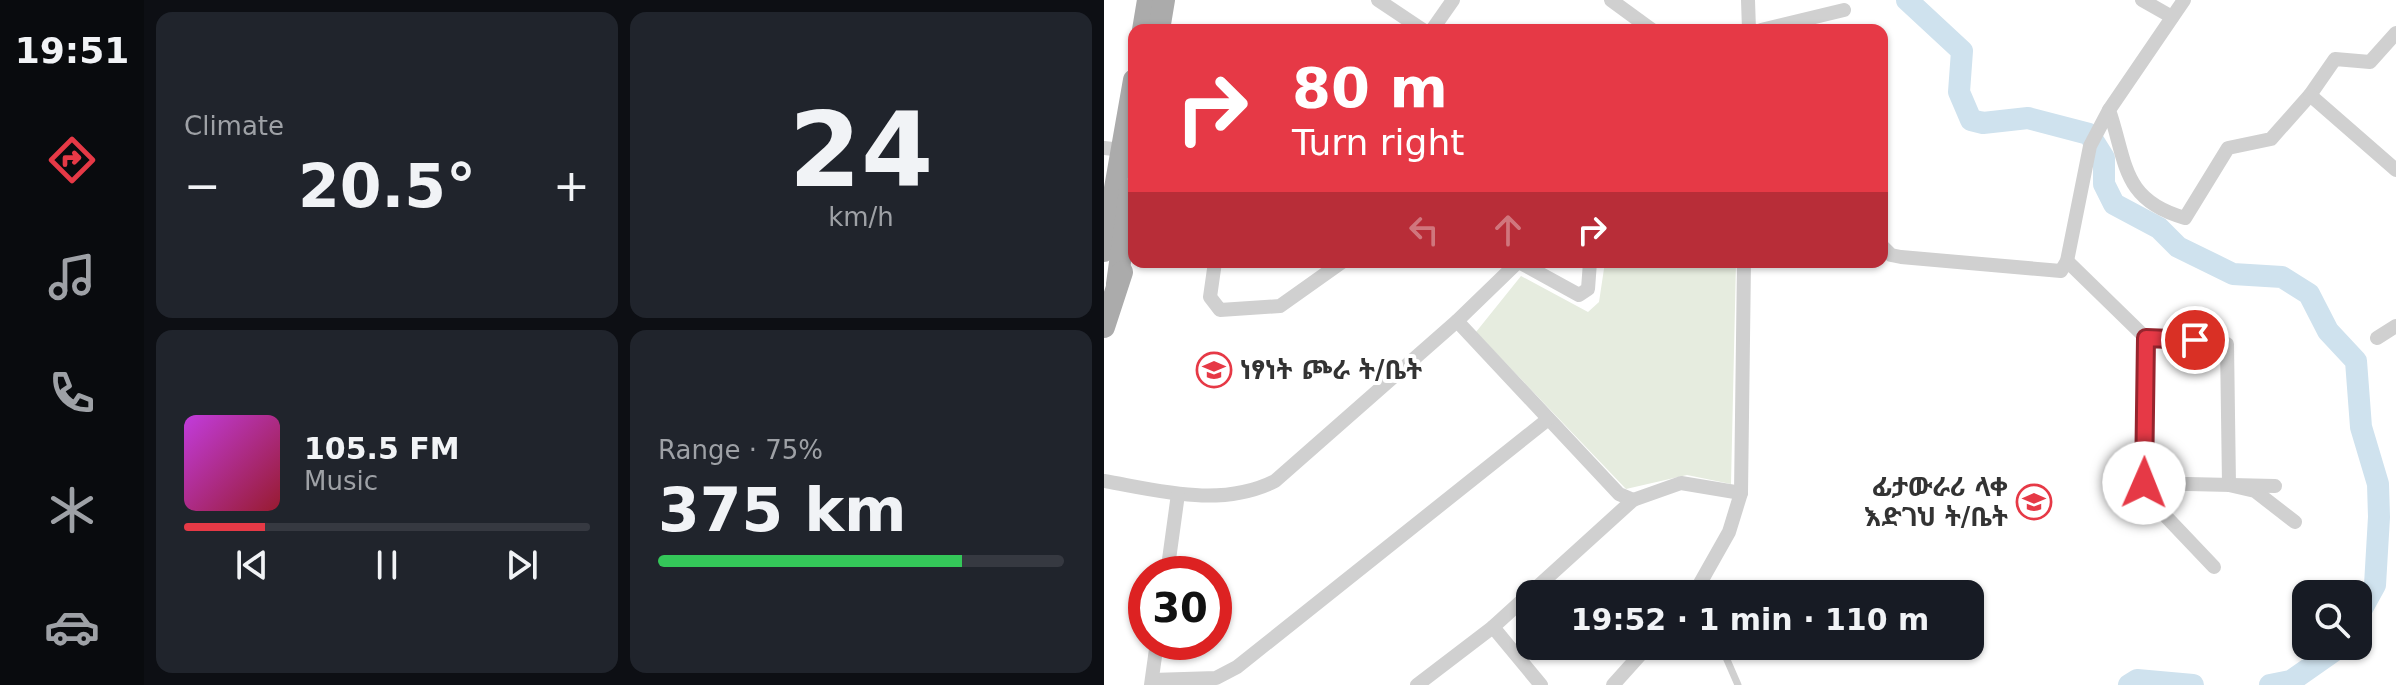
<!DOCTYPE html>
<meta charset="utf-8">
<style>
body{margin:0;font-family:"DejaVu Sans","Noto Sans Ethiopic",sans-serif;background:#20242c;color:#f1f3f6;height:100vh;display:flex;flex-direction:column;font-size:30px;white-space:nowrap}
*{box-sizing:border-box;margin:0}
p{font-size:26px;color:#9ea1a6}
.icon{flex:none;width:44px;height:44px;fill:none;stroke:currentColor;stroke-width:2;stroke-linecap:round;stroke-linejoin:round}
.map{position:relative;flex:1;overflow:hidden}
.panel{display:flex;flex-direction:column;gap:12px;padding:12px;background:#0d0f14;width:960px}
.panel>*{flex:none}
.banner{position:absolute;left:24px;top:24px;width:760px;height:244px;border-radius:16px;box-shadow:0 2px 6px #0004;background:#e63946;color:#fff;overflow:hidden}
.controls{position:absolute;left:1188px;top:580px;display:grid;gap:16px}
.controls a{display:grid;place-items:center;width:80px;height:80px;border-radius:16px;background:#171b24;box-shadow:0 2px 6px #0004;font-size:40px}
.speed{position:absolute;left:24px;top:556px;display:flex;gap:16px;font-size:40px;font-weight:700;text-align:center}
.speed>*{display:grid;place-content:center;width:104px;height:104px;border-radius:50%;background:#171b24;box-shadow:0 2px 6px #0004;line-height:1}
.speed .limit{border:12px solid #d22;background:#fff;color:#111}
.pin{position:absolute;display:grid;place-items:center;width:68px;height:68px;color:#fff;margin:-34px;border:4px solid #fff;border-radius:50%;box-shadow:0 2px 8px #0007}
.me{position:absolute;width:88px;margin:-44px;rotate:1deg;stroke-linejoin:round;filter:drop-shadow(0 0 6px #0008)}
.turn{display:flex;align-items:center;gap:28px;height:168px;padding:0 32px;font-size:36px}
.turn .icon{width:104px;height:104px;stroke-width:2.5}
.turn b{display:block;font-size:56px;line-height:68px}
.lanes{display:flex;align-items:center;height:76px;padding:0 32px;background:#0003;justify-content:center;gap:40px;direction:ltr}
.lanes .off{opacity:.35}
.big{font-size:60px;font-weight:700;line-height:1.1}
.panel .tile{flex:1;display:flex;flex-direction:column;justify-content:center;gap:12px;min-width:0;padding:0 28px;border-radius:16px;background:#20242c}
.panel .dial{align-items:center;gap:0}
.dial b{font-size:104px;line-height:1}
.song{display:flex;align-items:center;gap:24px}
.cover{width:96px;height:96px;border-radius:12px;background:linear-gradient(135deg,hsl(290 70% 55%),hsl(350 70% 35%))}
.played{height:8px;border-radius:4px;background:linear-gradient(90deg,#e63946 20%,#363941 20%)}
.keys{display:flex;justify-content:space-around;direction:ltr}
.heat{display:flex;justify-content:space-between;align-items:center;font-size:44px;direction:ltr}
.charge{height:12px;border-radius:6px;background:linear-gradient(90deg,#34c759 75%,#363941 0)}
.panel .tiles{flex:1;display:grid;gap:12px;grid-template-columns:repeat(2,1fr)}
.trip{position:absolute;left:412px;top:580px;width:468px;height:80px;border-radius:16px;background:#171b24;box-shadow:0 2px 6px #0004;font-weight:700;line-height:80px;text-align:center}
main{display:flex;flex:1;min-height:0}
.menu{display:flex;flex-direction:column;width:144px;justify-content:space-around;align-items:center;background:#090b0e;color:#9ea1a6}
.menu .icon{width:56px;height:56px}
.menu .on{color:#e63946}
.menu b{font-size:36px;color:#f1f3f6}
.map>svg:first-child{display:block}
.green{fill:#e6ecdf}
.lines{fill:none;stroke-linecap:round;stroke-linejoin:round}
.river{stroke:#cfe2ee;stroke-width:22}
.lane{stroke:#d0d0d0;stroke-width:7}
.street{stroke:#d0d0d0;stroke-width:14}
.primary{stroke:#ababab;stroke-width:22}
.route-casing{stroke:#96252e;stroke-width:20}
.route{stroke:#e63946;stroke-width:14}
.labels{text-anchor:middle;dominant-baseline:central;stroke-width:8;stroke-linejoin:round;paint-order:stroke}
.poi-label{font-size:26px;font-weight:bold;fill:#333;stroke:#fff;text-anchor:start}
</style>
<main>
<nav class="menu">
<b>19:51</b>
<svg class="icon on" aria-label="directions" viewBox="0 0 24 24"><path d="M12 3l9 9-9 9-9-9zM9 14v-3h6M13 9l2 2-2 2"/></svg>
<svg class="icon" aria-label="music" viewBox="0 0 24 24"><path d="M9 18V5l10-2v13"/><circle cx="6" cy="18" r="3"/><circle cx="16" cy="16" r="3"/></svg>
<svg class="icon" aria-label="phone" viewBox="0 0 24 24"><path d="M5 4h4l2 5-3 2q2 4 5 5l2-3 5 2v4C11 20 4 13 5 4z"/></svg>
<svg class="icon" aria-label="climate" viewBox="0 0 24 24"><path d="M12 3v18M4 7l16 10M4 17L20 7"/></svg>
<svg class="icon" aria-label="car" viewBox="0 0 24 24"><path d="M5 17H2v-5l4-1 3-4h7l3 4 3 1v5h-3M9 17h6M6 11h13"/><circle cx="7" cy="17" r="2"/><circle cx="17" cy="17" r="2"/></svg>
</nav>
<section class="panel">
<div class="tiles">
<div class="tile"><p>Climate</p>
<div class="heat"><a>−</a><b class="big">20.5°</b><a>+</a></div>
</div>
<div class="tile dial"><b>24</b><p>km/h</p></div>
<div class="tile">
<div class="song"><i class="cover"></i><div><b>105.5 FM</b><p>Music</p></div></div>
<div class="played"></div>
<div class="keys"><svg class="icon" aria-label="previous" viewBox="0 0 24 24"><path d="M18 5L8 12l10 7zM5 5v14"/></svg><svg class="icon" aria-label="pause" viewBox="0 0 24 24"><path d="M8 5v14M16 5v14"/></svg><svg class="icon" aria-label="next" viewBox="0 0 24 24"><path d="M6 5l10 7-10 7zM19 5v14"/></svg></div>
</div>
<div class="tile"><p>Range · 75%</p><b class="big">375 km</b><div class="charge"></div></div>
</div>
</section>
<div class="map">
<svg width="1292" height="685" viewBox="0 0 1292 685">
<rect width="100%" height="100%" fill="#fff"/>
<path class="green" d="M501,262h131l-5,222 -44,-9 -61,14 -150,-157 45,-56 67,36 11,-10z"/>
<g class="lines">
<g class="river">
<path d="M803,0l55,51 -3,41 12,28 12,3 45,-5 61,16 15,24v26l10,20 45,24 19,19 55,27 49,3 27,17 19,37 28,30 5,66 17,57 1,33 -4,68 -17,31"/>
<path d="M1025,685l8,-5 56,5"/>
<path d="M1166,685l21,-4 50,-35"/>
</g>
<path class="lane" d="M617,646l17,39"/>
<g class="street">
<path d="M274,0l45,30"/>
<path d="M507,0l41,30"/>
<path d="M644,0l1,30"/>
<path d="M1038,0l30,17"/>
<path d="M1080,0l-75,110c18,52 12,90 76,108l43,-70 43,-9 39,-44 25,-36 35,3 26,-29"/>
<path d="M328,30l21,-30"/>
<path d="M657,30l83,-20"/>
<path d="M1206,95l86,75"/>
<path d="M0,148l18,2"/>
<path d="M778,246l9,9 10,2 160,14 6,-10 23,-115 19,-36"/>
<path d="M963,261l79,77 -2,145 11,22 59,62"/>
<path d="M111,262l-5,35 10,13 60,-4 62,-44"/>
<path d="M415,262l60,33 9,-6 2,-27"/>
<path d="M353,321l162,173 14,6 48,-17 60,10"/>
<path d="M1042,338l81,6 2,141 26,6 40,31"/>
<path d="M1273,338l19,-12"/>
<path d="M0,481c57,10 117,27 171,0l182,-160 61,-59"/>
<path d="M1040,483l131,3"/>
<path d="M63,574l11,-80"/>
<path d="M590,594l35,-62 12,-39 3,-231"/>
<path d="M389,627l48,58"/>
<path d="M48,680l64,-2 21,-11 310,-247"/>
<path d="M47,685l6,-43"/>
<path d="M313,685l76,-58 140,-127"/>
<path d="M509,685l35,-39"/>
</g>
<g class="primary">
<path d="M39,30l5,-30"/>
<path d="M55,30l5,-30"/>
<path d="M0,251l30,-171"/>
<path d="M13,284l13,-94"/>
<path d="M0,327l18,-55"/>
</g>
</g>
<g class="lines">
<g class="route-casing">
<path id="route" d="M1040,483l2,-145 49,2"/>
</g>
<use href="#route" class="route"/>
</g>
<defs>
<g id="school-ring" transform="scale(1.8)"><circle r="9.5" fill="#fff" stroke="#e63946" stroke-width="1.5"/><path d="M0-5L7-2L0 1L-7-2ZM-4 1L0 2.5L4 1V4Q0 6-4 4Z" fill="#e63946"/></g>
</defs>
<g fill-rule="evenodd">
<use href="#school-ring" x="110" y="370"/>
<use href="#school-ring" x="930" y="502"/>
</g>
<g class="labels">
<g class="poi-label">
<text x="136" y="370">ነፃነት ጮራ ት/ቤት</text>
<text x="904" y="487" text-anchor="end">ፊታውራሪ ላቀ<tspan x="904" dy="30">እድገህ ት/ቤት</tspan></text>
</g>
</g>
</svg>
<div class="controls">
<a><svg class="icon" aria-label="search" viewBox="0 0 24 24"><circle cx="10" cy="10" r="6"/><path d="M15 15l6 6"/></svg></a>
</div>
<div class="speed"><div class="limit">30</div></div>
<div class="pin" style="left:1091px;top:340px;background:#d93025"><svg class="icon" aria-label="arrive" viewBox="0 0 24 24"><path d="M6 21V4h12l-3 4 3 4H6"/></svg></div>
<svg class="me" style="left:1040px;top:483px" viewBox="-20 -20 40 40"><circle r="19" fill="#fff"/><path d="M0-13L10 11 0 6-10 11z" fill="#e63946"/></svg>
<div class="trip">19:52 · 1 min · 110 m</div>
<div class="banner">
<div class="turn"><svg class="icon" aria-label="right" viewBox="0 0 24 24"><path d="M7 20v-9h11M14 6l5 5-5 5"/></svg><div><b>80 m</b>Turn right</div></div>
<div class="lanes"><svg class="icon off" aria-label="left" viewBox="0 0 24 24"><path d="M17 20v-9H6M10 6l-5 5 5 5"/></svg><svg class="icon off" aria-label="ahead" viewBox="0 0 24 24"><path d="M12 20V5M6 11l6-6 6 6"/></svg><svg class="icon" aria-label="right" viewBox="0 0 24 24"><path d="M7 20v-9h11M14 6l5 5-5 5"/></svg></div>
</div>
</div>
</main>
